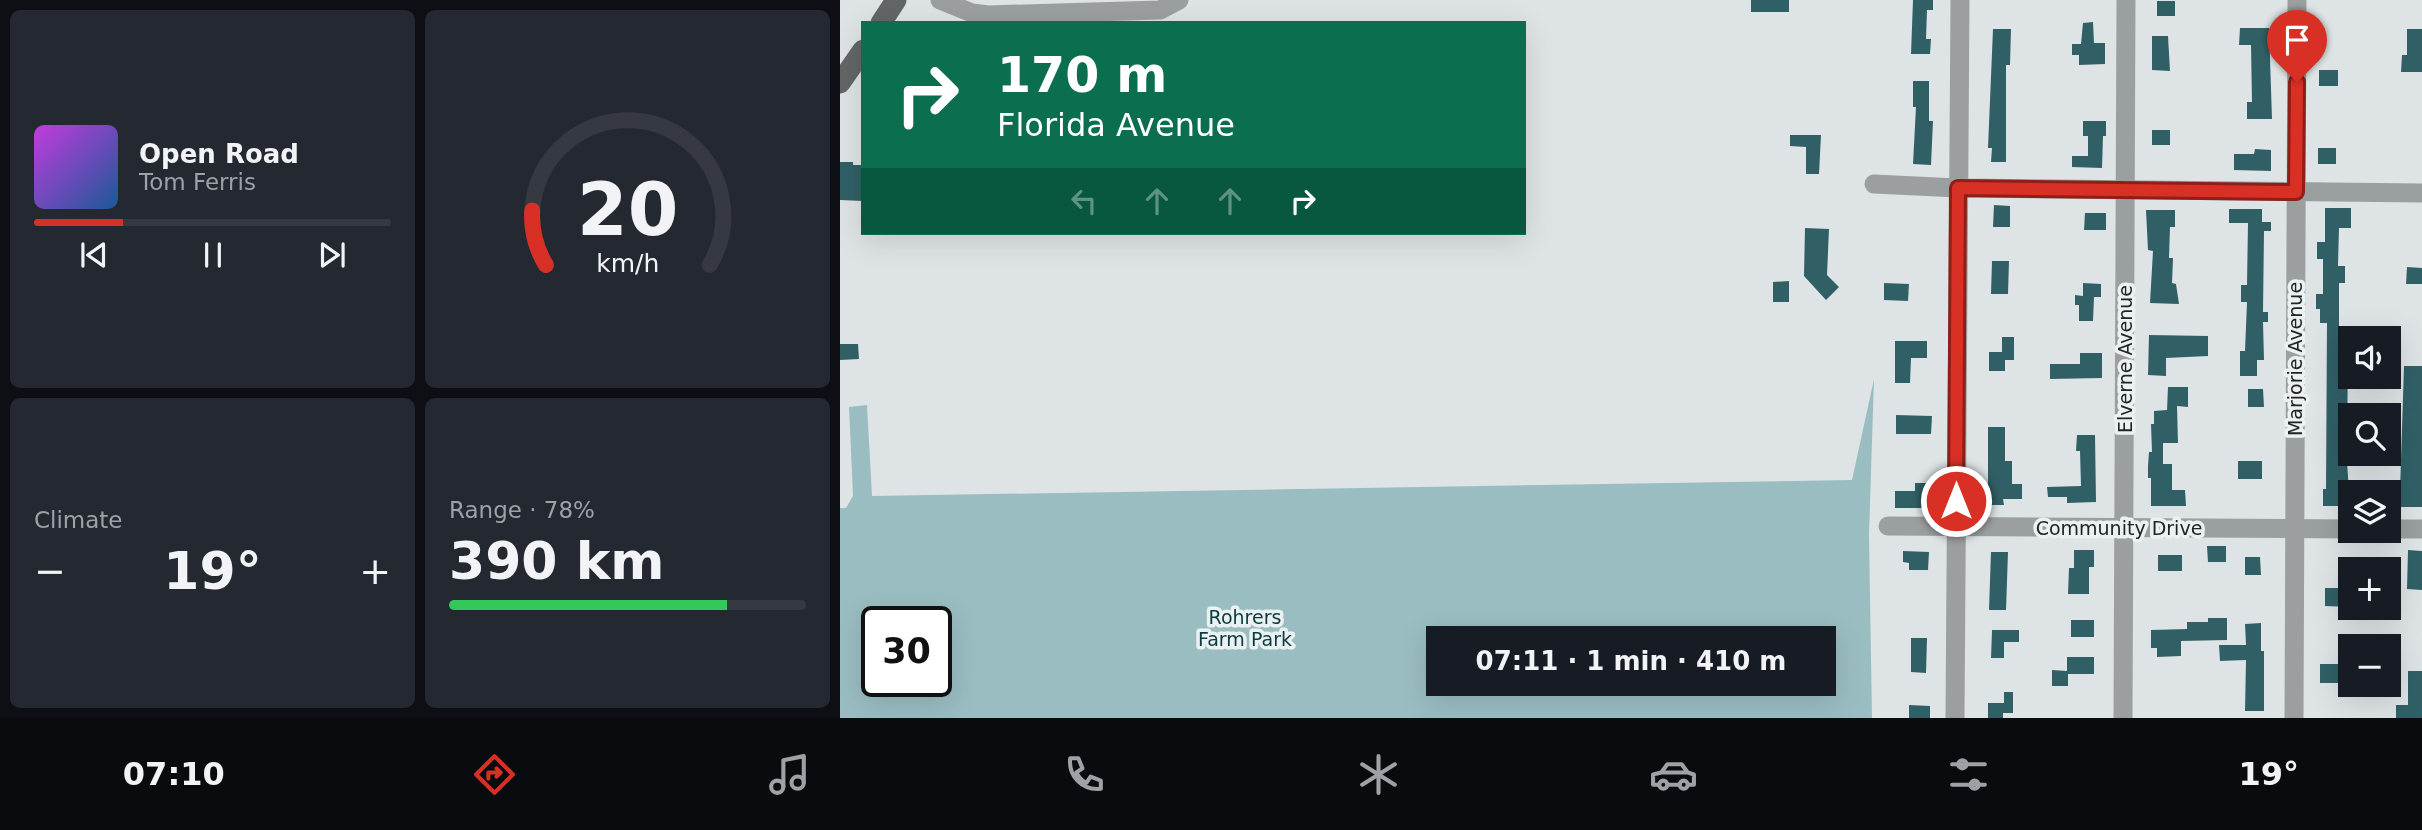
<!DOCTYPE html>
<meta charset="utf-8">
<style>
body{margin:0;font-family:"DejaVu Sans",sans-serif;background:#242831;color:#f1f3f6;height:100vh;display:flex;flex-direction:column;font-size:26px;white-space:nowrap}
*{box-sizing:border-box;margin:0}
p{font-size:23px;color:#9ea1a6}
.icon{flex:none;width:38px;height:38px;fill:none;stroke:currentColor;stroke-width:2;stroke-linecap:round;stroke-linejoin:round}
.map{position:relative;flex:1;overflow:hidden}
.sheet{display:flex;flex-direction:column;gap:10px;padding:10px;background:#0d0f14;width:840px}
.sheet>*{flex:none}
.hud{position:absolute;left:21px;top:21px;width:665px;height:214px;border-radius:0px;box-shadow:0 7px 28px #0002;background:#0b6e4f;color:#fff;overflow:hidden}
.tools{position:absolute;left:1498px;top:326px;display:grid;gap:14px}
.tools a{display:grid;place-items:center;width:63px;height:63px;border-radius:0px;background:#171b24;box-shadow:0 7px 28px #0002;font-size:35px}
.speed{position:absolute;left:21px;top:606px;display:flex;gap:14px;font-size:35px;font-weight:700;text-align:center}
.speed>*{display:grid;place-content:center;width:91px;height:91px;border-radius:50%;background:#171b24;box-shadow:0 7px 28px #0002;line-height:1}
.speed .limit{border:4px solid #111;border-radius:10px;background:#fff;color:#111}
.pin{position:absolute;display:grid;place-items:center;width:60px;height:60px;color:#fff;margin:-72px -30px;border-radius:50% 50% 50% 0;rotate:-45deg;box-shadow:0 0 7px #0007}
.pin .icon{rotate:45deg}
.me{position:absolute;width:77px;margin:-38px;rotate:0deg;stroke-linejoin:round;filter:drop-shadow(0 0 5px #0008)}
.turn{display:flex;align-items:center;gap:24px;height:147px;padding:0 21px;font-size:32px}
.turn .icon{width:91px;height:91px;stroke-width:2.5}
.turn b{display:block;font-size:49px;line-height:60px}
.lanes{display:flex;align-items:center;height:66px;padding:0 21px;background:#0003;justify-content:center;gap:35px;direction:ltr}
.lanes .off{opacity:.35}
.big{font-size:52px;font-weight:800;line-height:1.1}
.sheet .widget{flex:1;display:flex;flex-direction:column;justify-content:center;gap:10px;min-width:0;padding:0 24px;border-radius:10px;background:#242831}
.sheet .dial{align-items:center;gap:0}
.dial svg{height:182px;overflow:visible;fill:none;stroke:#363941;stroke-width:7;stroke-linecap:round;text-anchor:middle}
.dial text{fill:#f1f3f6;stroke:none}
.song{display:flex;align-items:center;gap:21px}
.cover{width:84px;height:84px;border-radius:10px;background:linear-gradient(135deg,hsl(290 70% 55%),hsl(210 70% 35%))}
.played{height:7px;border-radius:4px;background:linear-gradient(90deg,#d93025 25%,#363941 25%)}
.keys{display:flex;justify-content:space-around;direction:ltr}
.heat{display:flex;justify-content:space-between;align-items:center;font-size:38px;direction:ltr}
.charge{height:10px;border-radius:5px;background:linear-gradient(90deg,#34c759 78%,#363941 0)}
.sheet .tiles{flex:1;display:grid;gap:10px;grid-template-columns:repeat(2,1fr)}
.trip{position:absolute;left:586px;top:626px;width:410px;height:70px;border-radius:0px;background:#171b24;box-shadow:0 7px 28px #0002;font-weight:800;line-height:70px;text-align:center}
.tabs{display:flex;height:112px;justify-content:space-around;align-items:center;background:#090b0e;color:#9ea1a6}
.tabs .icon{width:49px;height:49px}
.tabs .active{color:#d93025}
.tabs b{font-size:32px;color:#f1f3f6}
main{display:flex;flex:1;min-height:0}
.map>svg:first-child{display:block}
.green{fill:#9abdc2;fill-rule:evenodd}
.building{fill:#306066}
.lines{fill:none;stroke-linecap:round;stroke-linejoin:round}
.minor{stroke:#9c9f9f;stroke-width:19}
.major{stroke:#626667;stroke-width:21}
.route-casing{stroke:#8d1f18;stroke-width:18}
.route{stroke:#d93025;stroke-width:12}
.labels{text-anchor:middle;dominant-baseline:central;stroke-width:7;stroke-linejoin:round;paint-order:stroke}
.street-label{font-size:19px;fill:#212324;stroke:#ebf1f2}
.park-label{font-size:19px;fill:#0b3b40;stroke:#ebf1f2}
</style>
<main>
<section class="sheet">
<div class="tiles">
<div class="widget">
<div class="song"><i class="cover"></i><div><b>Open Road</b><p>Tom Ferris</p></div></div>
<div class="played"></div>
<div class="keys"><svg class="icon" aria-label="previous" viewBox="0 0 24 24"><path d="M18 5L8 12l10 7zM5 5v14"/></svg><svg class="icon" aria-label="pause" viewBox="0 0 24 24"><path d="M8 5v14M16 5v14"/></svg><svg class="icon" aria-label="next" viewBox="0 0 24 24"><path d="M6 5l10 7-10 7zM19 5v14"/></svg></div>
</div>
<div class="widget dial"><svg viewBox="0 0 100 80">
<path d="M14 69A42 42 0 1 1 86 69"/>
<path d="M14 69A42 42 0 0 1 8 45" stroke="#d93025"/>
<text x="50" y="56" font-size="32" font-weight="700">20</text>
<text x="50" y="72" font-size="11">km/h</text>
</svg></div>
<div class="widget"><p>Climate</p>
<div class="heat"><a>−</a><b class="big">19°</b><a>+</a></div>
</div>
<div class="widget"><p>Range · 78%</p><b class="big">390 km</b><div class="charge"></div></div>
</div>
</section>
<div class="map">
<svg width="1582" height="718" viewBox="0 0 1582 718">
<rect width="100%" height="100%" fill="#dee4e5"/>
<path class="green" d="M1034,379l-5,156 3,183h-1032v-210h6l7,-12 -4,-89 18,-2 5,91 980,-16zM96,621v60h-59v-60zM598,639h386v45h-386z"/>
<g class="building">
<rect x="911" y="0" width="38" height="12"/>
<path d="M1073,0h20v10h-6l-1,29h5l-1,15h-19z"/>
<rect x="1317" y="1" width="18" height="15"/>
<path d="M1253,22l1,21h11v21l-26,1v-10h-7v-11h9l2,-21z"/>
<path d="M1400,28h29l3,91h-25v-17h5l-1,-57h-12z"/>
<path d="M1153,29h18l-1,36h-4v97h-15l1,-14h-4z"/>
<path d="M1567,29h15v43h-21l1,-17h5z"/>
<path d="M1312,36h16l2,35 -18,-1z"/>
<rect x="1479" y="70" width="19" height="16"/>
<path d="M1073,81h16v40h4l-2,44 -18,-1 3,-57h-3z"/>
<path d="M1243,121h23v15h-3l-1,32 -30,-1v-11h16v-20h-5z"/>
<rect x="1312" y="130" width="18" height="15"/>
<path d="M950,135h31l-2,39h-13v-27l-16,-1z"/>
<rect x="1478" y="148" width="18" height="16"/>
<path d="M1415,149l16,1v21l-37,-1v-16h20z"/>
<path d="M0,162h13v3h10v36l-23,-1z"/>
<path d="M1154,205l16,1v21h-17z"/>
<path d="M1485,208h26v20h-12l-1,38h7v17h-6v53l9,1 -1,125 3,44h-27v-17h3l1,-166h-7v-14h-4v-15h7v-35h-6v-17h8z"/>
<path d="M1389,209h33v13h9v9h-7l-1,81h5v10h-5l1,38h-7v16h-17v-25h5l2,-49h-6v-17h6l1,-62h-19z"/>
<path d="M1306,210h29v17h-5l-1,31h4l-1,25 4,1 3,20 -29,-1 3,-52 -5,-1z"/>
<path d="M1245,213h21v17h-22z"/>
<path d="M965,228l24,1 -2,46 12,12 -13,13 -22,-24z"/>
<path d="M1152,261h17l-1,33h-17z"/>
<path d="M1567,267l15,1v16h-16z"/>
<path d="M949,281v21h-16v-20z"/>
<path d="M1044,283l25,1 -1,17 -24,-1z"/>
<path d="M1243,283l18,1v13h-7l-1,24h-14v-16h-4v-10l8,1z"/>
<path d="M1309,335l59,1v20l-42,2v18l-18,-1z"/>
<path d="M1162,337h12v23h-9v11h-16v-19h13z"/>
<path d="M1055,341h32v17h-16l-1,25h-15z"/>
<path d="M0,344h18l1,15 -19,1z"/>
<path d="M1240,353h22v25l-52,1v-15h30z"/>
<path d="M1564,366h18v141h-28v-16h6z"/>
<path d="M1328,387h20v20l-11,-1 1,37h-15v21h9v26h13l1,16h-35v-28h-3v-12l1,-14h3l-1,-28h3v-13l13,-1z"/>
<path d="M1408,389h15l1,18h-16z"/>
<path d="M1056,415l36,1 -1,18h-35z"/>
<path d="M1148,427h17v34h7v23h10v15h-19l1,6h-16z"/>
<path d="M1237,435h18l1,67 -29,1v-6h-19l-1,-10 34,-1 -1,-35h-4z"/>
<rect x="1398" y="461" width="24" height="18"/>
<path d="M1075,483h16v25h-36v-17h20z"/>
<path d="M1367,546h19v16h-18z"/>
<path d="M1234,550h20v17h-5v27h-21l1,-26h5z"/>
<path d="M1568,550l14,1v39l-15,-1z"/>
<path d="M1063,551l26,1 -1,18h-19v-7l-6,-1z"/>
<path d="M1151,552h17l-2,58h-17z"/>
<rect x="1318" y="555" width="24" height="16"/>
<path d="M1405,557h15l1,18h-16z"/>
<path d="M1500,561l10,1v45l-25,-1v-18h14z"/>
<path d="M1368,618h19v22l-46,1v15l-24,1v-9h-6v-18l36,-1v-7h21z"/>
<rect x="1231" y="620" width="23" height="17"/>
<path d="M1421,623v28h3v60h-19l1,-51 -26,1 -1,-16h27l-1,-21z"/>
<path d="M1152,630h27v12h-15v16h-13z"/>
<path d="M1071,638h16l-1,35 -15,-1z"/>
<path d="M1227,657h27v17h-26v12h-16v-16l15,1z"/>
<path d="M1480,664h19l-1,19h-18z"/>
<path d="M1568,671h14v47h-26v-13h12z"/>
<path d="M1164,692h9v21h-10v5h-15v-15h16z"/>
<path d="M1069,705l21,1v12h-21z"/>
</g>
<g class="lines">
<g class="minor">
<path d="M100,0l32,13 16,2 172,-5 19,-10"/>
<path d="M1034,184l84,4 464,5"/>
<path d="M1048,526l462,3"/>
<path d="M1549,529h33"/>
<path d="M1115,718l5,-718"/>
<path d="M1283,718l3,-718"/>
<path d="M1454,718l3,-718"/>
</g>
<g class="major">
<path d="M41,23l15,-23"/>
<path d="M0,83l23,-33"/>
</g>
</g>
<g class="lines">
<g class="route-casing">
<path id="route" d="M1116,501l2,-313 338,4 1,-110"/>
</g>
<use href="#route" class="route"/>
</g>
<g class="labels">
<g class="street-label">
<text transform="translate(1285 359) rotate(-90)">Elverne Avenue</text>
<text transform="translate(1455 359) rotate(-90)">Marjorie Avenue</text>
<text x="1279" y="528">Community Drive</text>
</g>
<g class="park-label">
<text x="405" y="617">Rohrers<tspan x="405" dy="22">Farm Park</tspan></text>
</g>
</g>
</svg>
<div class="tools">
<a><svg class="icon" aria-label="sound" viewBox="0 0 24 24"><path d="M4 9h4l5-4v14l-5-4H4zM17 9q2 3 0 6"/></svg></a>
<a><svg class="icon" aria-label="search" viewBox="0 0 24 24"><circle cx="10" cy="10" r="6"/><path d="M15 15l6 6"/></svg></a>
<a><svg class="icon" aria-label="layers" viewBox="0 0 24 24"><path d="M12 4l9 5-9 5-9-5zM3 14l9 5 9-5"/></svg></a>
<a>+</a>
<a>−</a>
</div>
<div class="speed"><div class="limit">30</div></div>
<div class="pin" style="left:1457px;top:82px;background:#d93025"><svg class="icon" aria-label="arrive" viewBox="0 0 24 24"><path d="M6 21V4h12l-3 4 3 4H6"/></svg></div>
<svg class="me" style="left:1116px;top:501px" viewBox="-20 -20 40 40"><circle r="17" fill="#d93025" stroke="#fff" stroke-width="3"/><path d="M0-11L8 9 0 5-8 9z" fill="#fff"/></svg>
<div class="trip">07:11 · 1 min · 410 m</div>
<div class="hud">
<div class="turn"><svg class="icon" aria-label="right" viewBox="0 0 24 24"><path d="M7 20v-9h11M14 6l5 5-5 5"/></svg><div><b>170 m</b>Florida Avenue</div></div>
<div class="lanes"><svg class="icon off" aria-label="left" viewBox="0 0 24 24"><path d="M17 20v-9H6M10 6l-5 5 5 5"/></svg><svg class="icon off" aria-label="ahead" viewBox="0 0 24 24"><path d="M12 20V5M6 11l6-6 6 6"/></svg><svg class="icon off" aria-label="ahead" viewBox="0 0 24 24"><path d="M12 20V5M6 11l6-6 6 6"/></svg><svg class="icon" aria-label="right" viewBox="0 0 24 24"><path d="M7 20v-9h11M14 6l5 5-5 5"/></svg></div>
</div>
</div>
</main>
<nav class="tabs">
<b>07:10</b>
<svg class="icon active" aria-label="directions" viewBox="0 0 24 24"><path d="M12 3l9 9-9 9-9-9zM9 14v-3h6M13 9l2 2-2 2"/></svg>
<svg class="icon" aria-label="music" viewBox="0 0 24 24"><path d="M9 18V5l10-2v13"/><circle cx="6" cy="18" r="3"/><circle cx="16" cy="16" r="3"/></svg>
<svg class="icon" aria-label="phone" viewBox="0 0 24 24"><path d="M5 4h4l2 5-3 2q2 4 5 5l2-3 5 2v4C11 20 4 13 5 4z"/></svg>
<svg class="icon" aria-label="climate" viewBox="0 0 24 24"><path d="M12 3v18M4 7l16 10M4 17L20 7"/></svg>
<svg class="icon" aria-label="car" viewBox="0 0 24 24"><path d="M5 17H2v-5l4-1 3-4h7l3 4 3 1v5h-3M9 17h6M6 11h13"/><circle cx="7" cy="17" r="2"/><circle cx="17" cy="17" r="2"/></svg>
<svg class="icon" aria-label="filters" viewBox="0 0 24 24"><path d="M4 7h16M4 17h16"/><circle cx="9" cy="7" r="2"/><circle cx="15" cy="17" r="2"/></svg>
<b>19°</b>
</nav>
